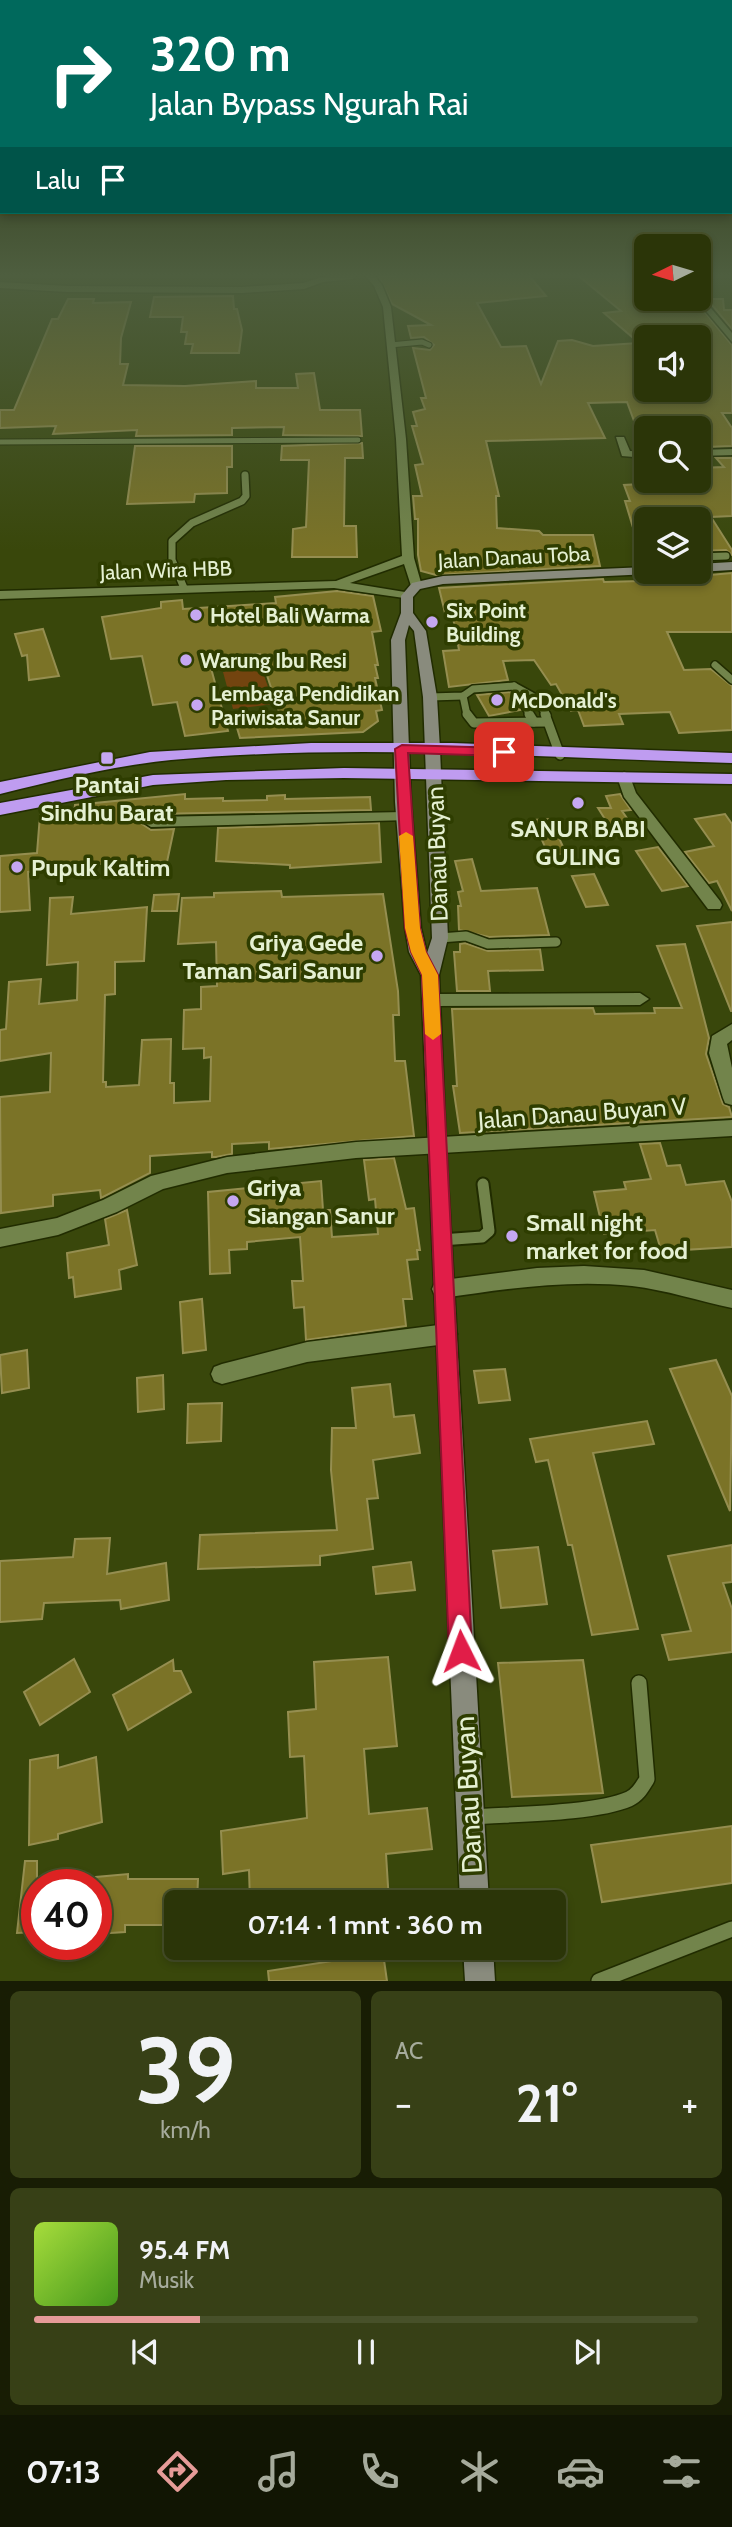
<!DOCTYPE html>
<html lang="id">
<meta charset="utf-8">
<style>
body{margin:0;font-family:Cabin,sans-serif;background:#374016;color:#f1f3f6;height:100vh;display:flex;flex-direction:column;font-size:26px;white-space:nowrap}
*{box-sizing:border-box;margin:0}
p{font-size:23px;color:#a6ab9c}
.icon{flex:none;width:38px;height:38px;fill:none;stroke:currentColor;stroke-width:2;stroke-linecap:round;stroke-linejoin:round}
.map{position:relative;height:1981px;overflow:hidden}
.panel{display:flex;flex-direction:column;gap:10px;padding:10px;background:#181d04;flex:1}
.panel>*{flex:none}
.top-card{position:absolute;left:0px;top:0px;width:733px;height:214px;box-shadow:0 4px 10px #0003,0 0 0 2px #475029;background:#00695c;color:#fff;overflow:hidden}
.needle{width:46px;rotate:265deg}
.buttons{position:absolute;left:634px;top:234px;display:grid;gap:14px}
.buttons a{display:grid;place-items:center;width:77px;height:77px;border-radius:10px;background:#2b3508;box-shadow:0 4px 10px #0003,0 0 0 2px #475029;font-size:35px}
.speed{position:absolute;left:21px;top:1869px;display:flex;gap:14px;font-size:35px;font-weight:700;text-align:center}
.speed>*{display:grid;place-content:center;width:91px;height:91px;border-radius:50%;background:#2b3508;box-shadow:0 4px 10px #0003,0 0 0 2px #475029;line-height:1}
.speed .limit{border:10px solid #d22;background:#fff;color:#111}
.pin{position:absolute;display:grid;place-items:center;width:60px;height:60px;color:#fff;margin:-30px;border-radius:14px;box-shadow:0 4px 10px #0006}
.me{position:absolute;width:77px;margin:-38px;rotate:357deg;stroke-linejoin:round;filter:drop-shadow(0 0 5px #0008)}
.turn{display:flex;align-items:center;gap:24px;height:147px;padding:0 35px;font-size:32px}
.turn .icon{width:91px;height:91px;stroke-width:2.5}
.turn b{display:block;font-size:49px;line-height:60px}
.then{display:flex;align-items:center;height:66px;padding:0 35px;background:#0003;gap:14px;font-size:26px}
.big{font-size:52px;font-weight:700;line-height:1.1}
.panel .tile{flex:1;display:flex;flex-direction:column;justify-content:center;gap:10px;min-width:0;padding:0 24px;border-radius:10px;background:#374016}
.panel .dial{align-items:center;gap:0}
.dial b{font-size:91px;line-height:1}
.song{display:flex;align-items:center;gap:21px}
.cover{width:84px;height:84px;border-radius:10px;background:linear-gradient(135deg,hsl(80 70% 55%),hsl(100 70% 35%))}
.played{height:7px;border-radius:4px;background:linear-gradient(90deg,#e69b98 25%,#475029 25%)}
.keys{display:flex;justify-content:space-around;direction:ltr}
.heat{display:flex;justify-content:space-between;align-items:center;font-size:38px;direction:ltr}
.panel .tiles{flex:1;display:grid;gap:10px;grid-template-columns:1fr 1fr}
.tile:last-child{grid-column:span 2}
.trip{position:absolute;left:164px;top:1890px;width:402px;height:70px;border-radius:10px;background:#2b3508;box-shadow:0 4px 10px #0003,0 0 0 2px #475029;font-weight:700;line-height:70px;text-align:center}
.menu{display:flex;height:112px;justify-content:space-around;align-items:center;background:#111503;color:#a6ab9c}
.menu .icon{width:49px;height:49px}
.menu .current{color:#e69b98}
.menu b{font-size:32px;color:#f1f3f6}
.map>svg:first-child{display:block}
.green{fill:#73440f}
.building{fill:#7b7327;stroke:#958e50;stroke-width:2;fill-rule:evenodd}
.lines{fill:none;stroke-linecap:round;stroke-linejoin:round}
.lane-far4-casing{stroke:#212c00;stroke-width:7}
.lane-far3-casing{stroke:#212c00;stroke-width:10}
.lane-far2-casing{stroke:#212c00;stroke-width:12}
.lane-far1-casing{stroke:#212c00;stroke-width:15}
.lane-casing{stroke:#212c00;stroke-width:18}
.street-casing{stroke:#212c00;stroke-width:3}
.secondary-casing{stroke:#212c00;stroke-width:3}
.highway-casing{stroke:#212c00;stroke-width:3}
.lane-far4{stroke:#72844b;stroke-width:5}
.lane-far3{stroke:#72844b;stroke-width:7}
.lane-far2{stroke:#72844b;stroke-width:9}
.lane-far1{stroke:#72844b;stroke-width:11}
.lane{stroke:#72844b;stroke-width:15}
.street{fill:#72844b;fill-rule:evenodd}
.secondary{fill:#898b7d;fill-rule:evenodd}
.highway{fill:#bf9cf0;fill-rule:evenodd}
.route{fill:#e11d48;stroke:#92132f;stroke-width:2}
.slow{fill:#f59e0b}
.poi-dot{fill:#c5a7f1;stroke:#2e3d00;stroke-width:2.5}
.labels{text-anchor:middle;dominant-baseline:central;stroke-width:7;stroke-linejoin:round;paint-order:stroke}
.far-street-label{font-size:21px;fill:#e5f0d2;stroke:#2e3d00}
.far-poi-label{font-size:21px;font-weight:bold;fill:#e5f0d2;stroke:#2e3d00;text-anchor:start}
.poi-label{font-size:24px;font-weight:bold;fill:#e5f0d2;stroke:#2e3d00;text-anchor:start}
.street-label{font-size:24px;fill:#e5f0d2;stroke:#2e3d00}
.near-street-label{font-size:28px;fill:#e5f0d2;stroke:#2e3d00}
</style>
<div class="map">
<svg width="732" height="1981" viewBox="0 0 732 1981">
<rect width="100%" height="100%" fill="#39470b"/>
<path class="green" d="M261,667l13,37 -41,5 -10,-37z"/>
<g class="building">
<path d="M392,273h135l19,23 -69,7 24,44 25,-1 15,38 17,-43 14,-1 21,6 46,-3 -35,-30 17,-2 -46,-38h71v26h48l38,46v68h-10l10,15v18l-26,1 -8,-8v-10h-61l-10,-27 -39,1 17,35 -119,3 13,55h-3l1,32 42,3 4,4h50l7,31 -164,9 -15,-4 -3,-16v-36h-3l-2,-23h9l-7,-31 8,-1 -11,-38h5l-4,-14 12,-3 -4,-11h5l-13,-50 17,2 4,-5 -10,-8 -13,1 -3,-12 23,-1 -39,-21 -13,-27 16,-1zM646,338h52v45l6,7h-58z"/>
<path d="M233,296l1,13h3l5,21 -3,23h-48l2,-9h-8l2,-12h-6l2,-15h-33l4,-20z"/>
<path d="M68,299h26l-1,4 38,-1 -10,36 -1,26h8l-5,21 62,1 71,-5v7h42l-2,-14 18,-1 6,37h40l2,26 -79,-1 1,-8 -52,1v7l-96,1 1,-6 -84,4 3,-8 -56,2v-18h14l38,-91h6z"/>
<path d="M707,299h16l1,11h8v19z"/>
<path d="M362,443l1,15h-18l-1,68h12l1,31h-65l1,-28 13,-2 3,-67h-28l1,-14z"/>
<path d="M135,446h97v21h-5v26l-32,1 -1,8 -67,2z"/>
<path d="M716,458h16v58l-21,1 21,33v5l-6,-5 -28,1v-37h-11l-4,-7h-37v46l-5,1 -16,-53h5l-6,-16 74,-4v-13l26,-1z"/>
<path d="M732,573v59h-65l17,38 27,-1 21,17v44l-53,3 -9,-21 -51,2 4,10 -39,2 -6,-16 -7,1 -15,-27 -5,1 -17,-25 -31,1 5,19 -59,7 -6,-36 16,-1 -7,-38 -7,1 -6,-25 164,-9 1,3 37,-1z"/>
<path d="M337,591l36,5 8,35 -9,1 6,33h-3l3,13h-3l7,32 -6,1 2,10 -15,11 -123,6 -5,-17 45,-6 -20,-61 -52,3 20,74 -43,5 -8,-34 -24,3 -11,-49 -31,3 -9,-42 59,-9v-6l21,-2 1,9 93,-6 -1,-6z"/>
<path d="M43,629l16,47 -30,4 -2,-25 -5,1 -7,-22z"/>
<path d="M511,692l9,18 -31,6 -12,-21z"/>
<path d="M185,794v5l38,-1v3l44,-1v-4l18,-1v4l85,-2 1,13 -220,4 -9,6v4l9,6 23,-1 -7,33 -29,-1 -20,4v-3l-90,10 2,38 -30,2v-56l37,-3 3,-38 34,-2 1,-8z"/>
<path d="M620,794l11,16 -9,1 12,17 -21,4 -15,-24h13l-5,-12z"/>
<path d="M725,814l7,10v87l-15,-30 -8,2 -24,-31 29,-6 -19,-27z"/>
<path d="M550,819l16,34 -17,3 -16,-36z"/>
<path d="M379,823l2,39 -91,6v-3l-74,-4 2,-33z"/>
<path d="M658,847l30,39 -26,5 -26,-40z"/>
<path d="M472,859l9,32 56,-3 12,47 -60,2 -30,-7 -1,-24h3l-3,-14 5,-1 -8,-30z"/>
<path d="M594,874l14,31 -22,2 -14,-31z"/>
<path d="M281,891l1,6 101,-3 15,97 1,24h-6l2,46h10l9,75 -145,13v-7l-37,2v10l-16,3h-4v-5l-62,4v17l-49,25 -1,-8 -47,5v11l-52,7 -1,-116 50,-5 1,-39 -51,8v-31l6,-1 3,-47 32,-3 -2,25 38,-4 1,-38 -31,3 3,-67 23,-1 -2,17 76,-7 -3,54 -29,1v32l-10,1 -2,87h3v5l33,-2 3,-45 29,-1 -1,44h4v20l36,-2 1,-44 -7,1v-10l-21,1 1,-39 17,-1v-22l16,-1 -1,-44 -38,2 4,-46 32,-1v-4z"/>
<path d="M179,894l-2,17h-25l2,-16z"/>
<path d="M732,922v89h-1l-34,-85z"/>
<path d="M465,943l23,8 52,-2 3,21 -55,1 2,20h-33l-3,-39h6v-8z"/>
<path d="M685,944l24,94 -3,16 17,50 6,3 3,10 -272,16 -7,-47h4l-5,-77 141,-1 2,6 60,-1 -1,-5h28l-25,-62z"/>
<path d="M660,1143l7,23 13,-1 6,20 38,-4 8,21v45l-48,3 2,6 -23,1 -8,-27 -51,4 -10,-42 32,-3 -2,-7 27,-3 -11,-35z"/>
<path d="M394,1158l12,51 8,-1 6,42h-3l1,9 -11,1 5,39h-9l3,27 -100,14 -2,-33 -10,1 -2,-27h11l-3,-44 -53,5v7l-18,1 1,23 -20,1 -2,-82 113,-11 2,29h7l2,27 46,-3 -3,-35 -6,1 -5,-40z"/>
<path d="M127,1210l10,55 -18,5 2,19 -46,8 -2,-20 -4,1 -2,-25 42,-8 -4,-26z"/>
<path d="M202,1299l4,51 -23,3 -3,-51z"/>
<path d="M27,1350l2,38 -27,5 -2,-38z"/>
<path d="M716,1360l16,36 -2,115 -60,-142z"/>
<path d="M505,1369l5,31 -31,3 -5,-32z"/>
<path d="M163,1375l1,34 -26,3 -1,-34z"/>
<path d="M390,1384l4,33 20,-2 6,38 -47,7 5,38 -11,1 6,50 -53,7v9l-122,4 2,-34 137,-5 -6,-60 1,-42h24l-4,-40z"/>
<path d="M222,1403l-1,38 -34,2 1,-39z"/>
<path d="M647,1421l7,23 -61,9 45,176 -46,6 -20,-90h-4l-20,-85 -12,2 -6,-23z"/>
<path d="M110,1538l-3,36 59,-11 3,37 -48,9 -1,-9 -76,3 -2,16 -42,3v-61l73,-4 2,-18z"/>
<path d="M732,1545v37l-9,1 9,26v43l-63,8 -7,-25 29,-4 -23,-75z"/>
<path d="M538,1547l9,57 -46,4 -8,-57z"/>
<path d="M411,1562l4,28 -39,4 -3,-27z"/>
<path d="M388,1657l9,89 -33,3 5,65 58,-6 5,41 -46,5 3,48h-139l-1,-32 -26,4 -2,-43 86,-13 -3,-62 -14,1 -2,-45 28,-3 -2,-47z"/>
<path d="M74,1659l16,33 -50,33 -16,-33z"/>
<path d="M173,1660l1,11h7l10,21 -63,38 -15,-35z"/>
<path d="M583,1660l20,133 -91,4 -14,-134z"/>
<path d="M58,1755v13l38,-11 6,65 -44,12v5l-29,6 1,-85z"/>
<path d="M732,1826v57l-130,19 -11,-57z"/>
<path d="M25,1861h12v71l-20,1z"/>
<path d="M128,1874v5h70l-1,23h-20v23h-52v7l-29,2v-57z"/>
<path d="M383,1953l4,28h-118l-1,-10z"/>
</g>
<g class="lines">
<g class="lane-far4-casing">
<g id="lane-far4">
<path d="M698,281l9,-2 -1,-6"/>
<path d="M390,345l32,-3 7,3"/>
<path d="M0,442l358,-2"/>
</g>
</g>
<g class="lane-far3-casing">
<g id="lane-far3">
<path d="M698,557l28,-1"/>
<path d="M184,588l-12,-28v-19l20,-18 50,-22 4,-5 -1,-21"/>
<path d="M715,665l17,15"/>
<path d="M514,686l16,29"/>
<path d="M463,696l4,19"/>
<path d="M430,697l33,-1 10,-7 41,-3 20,11 13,18"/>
</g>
</g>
<g class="lane-far2-casing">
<g id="lane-far2">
<path d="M467,714l7,9 72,-1"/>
<path d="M529,714l5,8"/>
<path d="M545,714l15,41"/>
<path d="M519,723l3,29"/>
<path d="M440,938l26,-2 22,8 68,-2"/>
</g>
</g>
<g class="lane-far1-casing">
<path id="lane-far1" d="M441,1240l41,-3 7,-6 -6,-47"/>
</g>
<g class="lane-casing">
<g id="lane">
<path d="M472,1817c40,-3 122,-3 157,-18 9,-4 13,-12 18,-20l-8,-96"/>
<path d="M599,1981l133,-52"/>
</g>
</g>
<g class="street-casing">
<g id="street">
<path d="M359,273l-6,6 -30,3 -19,7 -62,4 -175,-1 -67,-4v-6l67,4 175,1 61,-4 19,-6z"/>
<path d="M363,273h9l10,12 9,22 15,132 8,119 8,28 -10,3 -8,-25 -54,19 61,10v6l-77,-11 -334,11v-8l336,-10 66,-25 -6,-117 -13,-132 -9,-21z"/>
<path d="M698,293l34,40v9l-36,-43z"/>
<path d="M616,437h8l6,14 16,1v6l-24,-2z"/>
<path d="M732,449v6l-34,1v-6z"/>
<path d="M624,772l5,2 7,19 84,108 2,4 -2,4h-12l-84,-112 -7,-20z"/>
<path d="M404,812l8,5 -3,3 -258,7 -8,-5 8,-5z"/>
<path d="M640,993l9,6 -9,6 -208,1 -9,-6 9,-6z"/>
<path d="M732,1024v16l-5,4 5,24v37l-7,-2 -2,-5 -14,-45 3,-17z"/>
<path d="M732,1120v16l-376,22 -129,15 -64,16 -46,23 -59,23 -58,12v-18l57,-11 46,-18 48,-24 76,-19 129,-15z"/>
<path d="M584,1266l60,4 88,20v18c-33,-7 -66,-18 -100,-22 -63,-7 -127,3 -189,12l-8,-2 -3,-7 3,-7 8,-2 94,-12z"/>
<path d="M446,1324l8,3 3,7 -3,7 -8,3 -139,18 -85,22 -8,-3 -3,-7 3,-7 8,-3 85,-22z"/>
</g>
</g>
<g class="secondary-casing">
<g id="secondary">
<path d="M732,562v8l-34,2v-8z"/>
<path d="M646,567v5l4,2 -207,10 -23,5 -7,8v16l13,18 11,66 3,52 8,189 -9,37 7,171 43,756h-29l-39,-927 -12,-23 -4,-24 -10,-126 -4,-162 10,-27v-17l11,-13 31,-7zM409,625l5,6 9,66 9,241 -5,15 -6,-25 -10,-126 -6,-162z"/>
<path d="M463,1948h30l2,33h-30z"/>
</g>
</g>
<g class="highway-casing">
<g id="highway">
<path d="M311,743h141l280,10v10c-186,-5 -375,-20 -561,-3 -58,6 -115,20 -171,34v-12l150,-30z"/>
<path d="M344,768l388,6v10l-388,-6 -118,2 -73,5 -153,30v-12l153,-28z"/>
</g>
</g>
<use href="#lane-far4" class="lane-far4"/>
<use href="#lane-far3" class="lane-far3"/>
<use href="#lane-far2" class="lane-far2"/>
<use href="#lane-far1" class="lane-far1"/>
<use href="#lane" class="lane"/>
<use href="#street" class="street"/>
<use href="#secondary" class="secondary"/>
<use href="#highway" class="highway"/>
</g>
<linearGradient id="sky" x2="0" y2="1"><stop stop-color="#1f2706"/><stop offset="0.5" stop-color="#4e5e3f"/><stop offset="1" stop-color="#4e5e3f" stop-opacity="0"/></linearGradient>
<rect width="732" height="551" fill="url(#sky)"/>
<path class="route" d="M402,745l102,3 7,4 -7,4 -96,-3 12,175 6,24 12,23 34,676 -3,8 -8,4 -9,-4 -3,-8 -27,-676 -11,-23 -6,-24 -10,-179z"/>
<path class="slow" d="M406,832l7,4 7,92 6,24 12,23 3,59 -8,6 -8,-6 -3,-59 -11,-23 -6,-24 -6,-92z"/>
<g class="poi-dot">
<circle cx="196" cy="615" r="7"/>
<circle cx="432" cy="622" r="7"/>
<circle cx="186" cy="660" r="7"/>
<circle cx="497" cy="700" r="7"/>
<circle cx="197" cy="705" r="7"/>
<rect x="100" y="751" width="14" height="14" rx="3.5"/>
<circle cx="578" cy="803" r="7"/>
<circle cx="17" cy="867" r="7"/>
<circle cx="377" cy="956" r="7"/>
<circle cx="233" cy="1201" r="7"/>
<circle cx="512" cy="1236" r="7"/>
</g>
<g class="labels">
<g class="far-street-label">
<text transform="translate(514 557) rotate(-3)">Jalan Danau Toba</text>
<text transform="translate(166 570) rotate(-2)">Jalan Wira HBB</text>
</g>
<g class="far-poi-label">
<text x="446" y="610">Six Point<tspan x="446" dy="24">Building</tspan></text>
<text x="210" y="615">Hotel Bali Warma</text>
<text x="200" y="660">Warung Ibu Resi</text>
<text x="211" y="693">Lembaga Pendidikan<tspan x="211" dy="24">Pariwisata Sanur</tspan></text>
<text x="511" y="700">McDonald's</text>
</g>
<g class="poi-label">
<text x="107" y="784" text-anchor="middle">Pantai<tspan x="107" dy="28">Sindhu Barat</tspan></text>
<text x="578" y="828" text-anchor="middle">SANUR BABI<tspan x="578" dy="28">GULING</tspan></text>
<text x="31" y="867">Pupuk Kaltim</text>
<text x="363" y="942" text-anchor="end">Griya Gede<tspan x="363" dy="28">Taman Sari Sanur</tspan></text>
<text x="247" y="1187">Griya<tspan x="247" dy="28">Siangan Sanur</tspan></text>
<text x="526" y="1222">Small night<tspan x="526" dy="28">market for food</tspan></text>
</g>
<g class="street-label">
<text transform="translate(437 854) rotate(-92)">Danau Buyan</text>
<text transform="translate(582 1113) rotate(-4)">Jalan Danau Buyan V</text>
</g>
<g class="near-street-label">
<text transform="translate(468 1795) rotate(-93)">Danau Buyan</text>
</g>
</g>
</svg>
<div class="buttons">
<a><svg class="needle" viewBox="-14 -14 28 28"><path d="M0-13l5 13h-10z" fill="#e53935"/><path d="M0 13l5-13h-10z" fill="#a6ab9c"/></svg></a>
<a><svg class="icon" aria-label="sound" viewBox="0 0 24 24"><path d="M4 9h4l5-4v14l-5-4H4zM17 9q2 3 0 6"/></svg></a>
<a><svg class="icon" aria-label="search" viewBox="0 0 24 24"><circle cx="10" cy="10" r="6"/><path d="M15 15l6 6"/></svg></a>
<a><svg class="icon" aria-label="layers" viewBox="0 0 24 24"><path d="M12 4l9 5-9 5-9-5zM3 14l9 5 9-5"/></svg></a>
</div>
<div class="speed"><div class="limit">40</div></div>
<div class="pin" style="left:504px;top:752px;background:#d93025"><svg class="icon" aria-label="arrive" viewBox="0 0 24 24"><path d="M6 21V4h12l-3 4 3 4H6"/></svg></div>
<svg class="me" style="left:461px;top:1651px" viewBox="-20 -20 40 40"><path d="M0-17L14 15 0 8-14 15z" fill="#e11d48" stroke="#fff" stroke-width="4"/></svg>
<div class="trip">07:14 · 1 mnt · 360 m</div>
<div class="top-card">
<div class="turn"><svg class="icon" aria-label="right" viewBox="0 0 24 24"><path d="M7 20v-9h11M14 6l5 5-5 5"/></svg><div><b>320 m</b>Jalan Bypass Ngurah Rai</div></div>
<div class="then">Lalu<svg class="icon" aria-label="arrive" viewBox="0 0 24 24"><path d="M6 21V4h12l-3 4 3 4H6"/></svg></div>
</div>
</div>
<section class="panel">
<div class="tiles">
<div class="tile dial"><b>39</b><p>km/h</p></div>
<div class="tile"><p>AC</p>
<div class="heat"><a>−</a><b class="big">21°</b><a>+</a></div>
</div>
<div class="tile">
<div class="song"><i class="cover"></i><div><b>95.4 FM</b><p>Musik</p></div></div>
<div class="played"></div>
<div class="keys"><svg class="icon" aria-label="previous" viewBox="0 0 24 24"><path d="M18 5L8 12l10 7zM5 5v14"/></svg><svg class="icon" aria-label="pause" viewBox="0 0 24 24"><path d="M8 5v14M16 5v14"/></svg><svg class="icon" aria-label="next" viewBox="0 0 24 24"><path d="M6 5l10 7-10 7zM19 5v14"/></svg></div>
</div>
</div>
</section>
<nav class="menu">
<b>07:13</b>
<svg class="icon current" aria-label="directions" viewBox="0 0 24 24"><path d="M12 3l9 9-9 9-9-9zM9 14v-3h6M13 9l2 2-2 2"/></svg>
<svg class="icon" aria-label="music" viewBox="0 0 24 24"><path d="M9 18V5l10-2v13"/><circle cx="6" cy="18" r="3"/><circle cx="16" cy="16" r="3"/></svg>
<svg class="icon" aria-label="phone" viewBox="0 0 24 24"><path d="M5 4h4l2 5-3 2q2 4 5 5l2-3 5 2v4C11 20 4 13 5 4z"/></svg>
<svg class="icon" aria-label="climate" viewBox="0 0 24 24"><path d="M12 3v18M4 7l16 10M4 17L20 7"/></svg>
<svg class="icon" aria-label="car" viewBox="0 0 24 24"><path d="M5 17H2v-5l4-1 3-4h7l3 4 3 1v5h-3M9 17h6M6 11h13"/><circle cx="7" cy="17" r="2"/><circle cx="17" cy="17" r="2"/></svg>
<svg class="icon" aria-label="filters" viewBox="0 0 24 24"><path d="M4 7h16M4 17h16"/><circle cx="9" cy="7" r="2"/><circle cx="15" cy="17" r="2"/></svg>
</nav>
